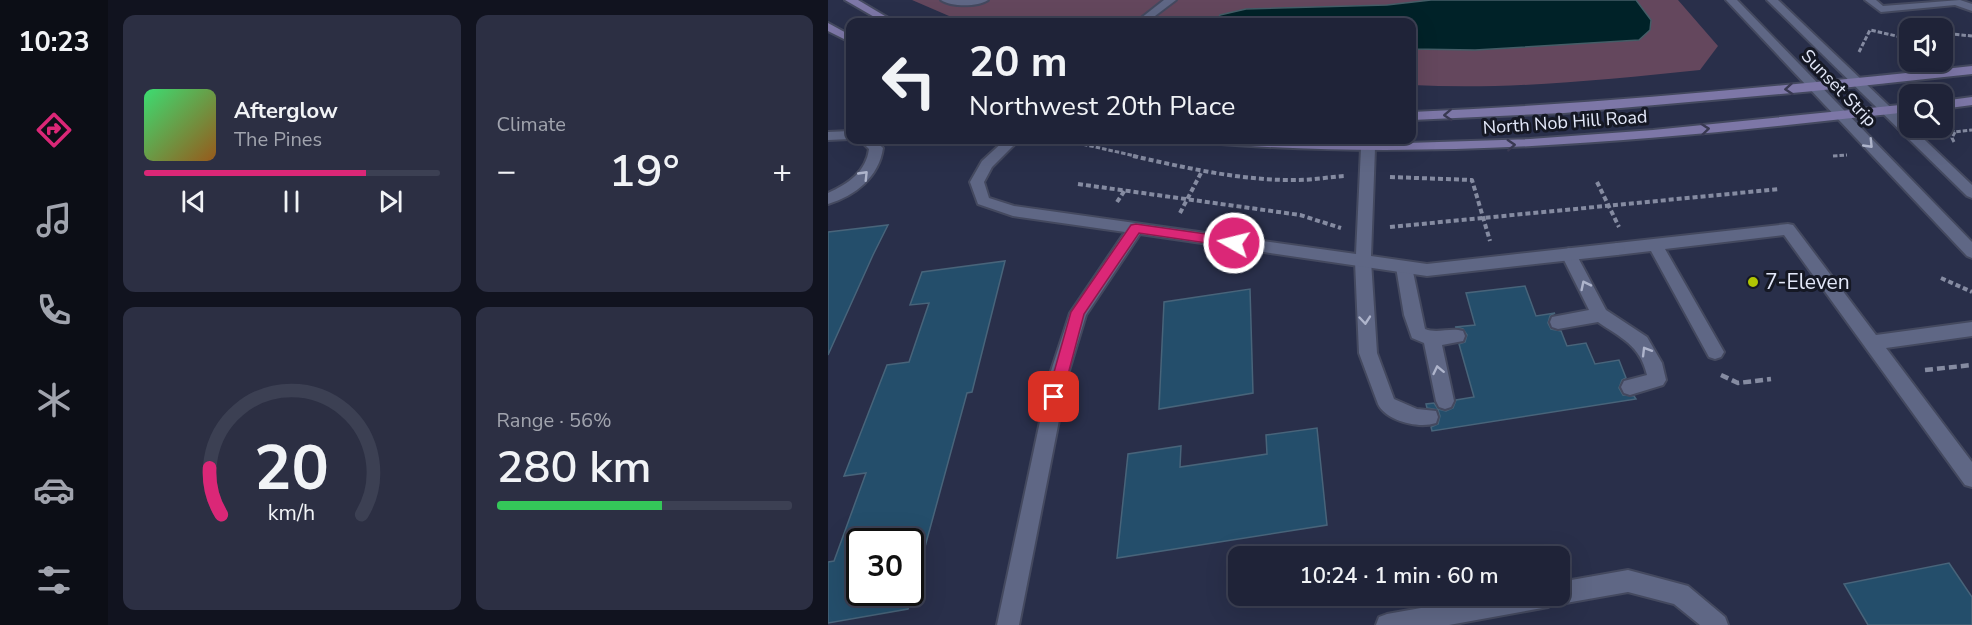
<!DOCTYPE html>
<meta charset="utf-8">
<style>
body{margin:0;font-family:"Nunito Sans",sans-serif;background:#2c2f43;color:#f1f3f6;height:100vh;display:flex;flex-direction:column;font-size:22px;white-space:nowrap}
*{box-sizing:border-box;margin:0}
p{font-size:20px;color:#a1a4ae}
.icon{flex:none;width:33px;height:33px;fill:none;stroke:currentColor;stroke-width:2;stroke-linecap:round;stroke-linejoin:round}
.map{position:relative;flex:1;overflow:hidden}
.details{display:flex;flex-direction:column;gap:15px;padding:15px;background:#11131f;width:720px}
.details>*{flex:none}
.guide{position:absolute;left:18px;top:18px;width:570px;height:126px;border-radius:12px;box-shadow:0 6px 24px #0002,0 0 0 2px #3c4053;background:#1f2338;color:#f1f3f6;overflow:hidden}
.fabs{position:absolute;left:1071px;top:18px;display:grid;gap:12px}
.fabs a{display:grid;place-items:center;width:54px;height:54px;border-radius:12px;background:#1f2338;box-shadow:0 6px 24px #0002,0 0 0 2px #3c4053;font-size:30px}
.speed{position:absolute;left:18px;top:528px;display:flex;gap:12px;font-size:30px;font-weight:700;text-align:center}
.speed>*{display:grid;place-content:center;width:78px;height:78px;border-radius:50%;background:#1f2338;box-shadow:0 6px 24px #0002,0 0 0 2px #3c4053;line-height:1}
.speed .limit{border:3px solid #111;border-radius:9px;background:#fff;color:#111}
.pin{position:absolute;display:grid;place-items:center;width:51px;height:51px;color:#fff;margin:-26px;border-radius:12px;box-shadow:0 3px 9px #0006}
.me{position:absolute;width:66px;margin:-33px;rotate:278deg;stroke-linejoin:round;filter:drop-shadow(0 0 4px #0008)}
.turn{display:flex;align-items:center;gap:21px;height:126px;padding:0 24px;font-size:27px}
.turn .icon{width:78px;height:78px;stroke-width:2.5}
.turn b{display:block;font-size:42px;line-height:51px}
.big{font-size:45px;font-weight:600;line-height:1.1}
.details .tile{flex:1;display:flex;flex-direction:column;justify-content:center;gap:9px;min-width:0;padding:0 21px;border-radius:12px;background:#2c2f43}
.details .dial{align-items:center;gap:0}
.dial svg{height:156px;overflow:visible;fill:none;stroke:#3c4053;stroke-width:7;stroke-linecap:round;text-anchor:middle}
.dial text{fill:#f1f3f6;stroke:none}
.song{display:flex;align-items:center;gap:18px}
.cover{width:72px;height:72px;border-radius:9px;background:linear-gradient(135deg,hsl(140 70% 55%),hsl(30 70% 35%))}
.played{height:6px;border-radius:3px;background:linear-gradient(90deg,#db2777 75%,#3c4053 75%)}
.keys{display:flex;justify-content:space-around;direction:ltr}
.heat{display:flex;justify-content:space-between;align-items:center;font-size:33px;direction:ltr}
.charge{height:9px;border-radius:4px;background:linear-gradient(90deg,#34c759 56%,#3c4053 0)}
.details .tiles{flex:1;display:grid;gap:15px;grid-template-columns:repeat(2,1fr)}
.trip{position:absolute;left:400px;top:546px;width:342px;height:60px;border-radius:12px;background:#1f2338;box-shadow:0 6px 24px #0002,0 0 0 2px #3c4053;font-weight:600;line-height:60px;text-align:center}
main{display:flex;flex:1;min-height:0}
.tab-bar{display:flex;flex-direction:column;width:108px;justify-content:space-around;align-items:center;background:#0c0e16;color:#a1a4ae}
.tab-bar .icon{width:42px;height:42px}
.tab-bar .selected{color:#db2777}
.tab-bar b{font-size:27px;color:#f1f3f6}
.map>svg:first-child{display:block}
.green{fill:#64475d}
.water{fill:#002228;stroke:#445d67;stroke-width:1.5}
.building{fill:#244e6b;stroke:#48647a;stroke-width:1.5;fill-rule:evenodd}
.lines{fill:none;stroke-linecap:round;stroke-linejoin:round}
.service-casing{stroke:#44495f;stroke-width:4}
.minor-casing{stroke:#44495f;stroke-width:4}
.tertiary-casing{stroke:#44495f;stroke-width:4}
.secondary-casing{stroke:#44495f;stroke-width:4}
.path-far2{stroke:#858ba1;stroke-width:3;stroke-dasharray:4.5 2;stroke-linecap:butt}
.path-far1{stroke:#858ba1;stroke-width:4;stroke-dasharray:5 3;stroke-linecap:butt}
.path{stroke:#858ba1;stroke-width:4.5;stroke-dasharray:8 4;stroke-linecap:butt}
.service{fill:#5f6785;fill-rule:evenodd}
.minor{fill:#5f6785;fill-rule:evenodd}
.tertiary{fill:#5f6785;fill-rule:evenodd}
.secondary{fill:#7d77a7;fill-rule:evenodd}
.oneway{stroke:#393952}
.oneway2{stroke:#aeb4cb}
.route{fill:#db2777;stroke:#8e194d;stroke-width:1.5}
.poi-dot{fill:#b0c502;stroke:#151824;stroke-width:2}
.labels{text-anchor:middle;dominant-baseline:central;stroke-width:6;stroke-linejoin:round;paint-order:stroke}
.far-street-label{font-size:18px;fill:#e3e8f9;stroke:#151824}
.poi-label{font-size:21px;fill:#e3e8f9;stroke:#151824;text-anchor:start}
</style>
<main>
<nav class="tab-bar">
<b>10:23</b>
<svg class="icon selected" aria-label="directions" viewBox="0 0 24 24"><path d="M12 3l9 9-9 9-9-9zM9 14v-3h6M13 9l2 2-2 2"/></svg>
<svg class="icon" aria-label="music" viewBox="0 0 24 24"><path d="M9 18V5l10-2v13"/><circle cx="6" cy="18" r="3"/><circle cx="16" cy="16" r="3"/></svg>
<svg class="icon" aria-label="phone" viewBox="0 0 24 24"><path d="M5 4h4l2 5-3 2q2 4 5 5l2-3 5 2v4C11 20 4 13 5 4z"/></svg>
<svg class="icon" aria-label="climate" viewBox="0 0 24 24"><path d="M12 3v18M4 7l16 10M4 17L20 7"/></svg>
<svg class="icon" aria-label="car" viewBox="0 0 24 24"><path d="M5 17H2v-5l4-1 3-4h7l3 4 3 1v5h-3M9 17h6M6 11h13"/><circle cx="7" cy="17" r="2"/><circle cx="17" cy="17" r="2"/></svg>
<svg class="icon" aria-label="filters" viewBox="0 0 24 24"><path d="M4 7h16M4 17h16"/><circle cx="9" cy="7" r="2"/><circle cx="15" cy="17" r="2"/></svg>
</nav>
<section class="details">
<div class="tiles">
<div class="tile">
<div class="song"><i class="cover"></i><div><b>Afterglow</b><p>The Pines</p></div></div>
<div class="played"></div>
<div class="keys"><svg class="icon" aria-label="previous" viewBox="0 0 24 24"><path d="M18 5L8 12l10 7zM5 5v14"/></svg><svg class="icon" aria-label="pause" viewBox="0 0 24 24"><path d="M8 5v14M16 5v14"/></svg><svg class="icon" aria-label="next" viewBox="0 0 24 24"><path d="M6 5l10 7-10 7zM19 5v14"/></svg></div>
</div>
<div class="tile"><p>Climate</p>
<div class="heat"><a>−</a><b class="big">19°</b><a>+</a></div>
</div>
<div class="tile dial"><svg viewBox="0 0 100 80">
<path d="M14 69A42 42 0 1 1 86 69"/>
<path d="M14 69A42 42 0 0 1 8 45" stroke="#db2777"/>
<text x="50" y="56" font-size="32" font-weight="700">20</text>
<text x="50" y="72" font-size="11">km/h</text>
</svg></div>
<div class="tile"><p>Range · 56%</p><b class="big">280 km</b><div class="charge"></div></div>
</div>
</section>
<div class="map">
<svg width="1144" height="625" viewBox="0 0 1144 625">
<rect width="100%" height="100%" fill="#292f4a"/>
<path class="green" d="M84,0h766l40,46 -18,24c-97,10 -192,20 -288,15v-63h-449z"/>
<path class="water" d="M603,0h205l15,20 -1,10 -11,10 -164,10 -63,-1v-27h-196l4,-7 26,-6 141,-4z"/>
<g class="building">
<path d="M60,225l-15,30 -45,100v-123z"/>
<path d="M177,261l-33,131 -5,1 -59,216 -80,14v-61l6,-1 32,-88 -22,3 43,-111 22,-3 20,-59 -19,2 12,-33zM32,542h50v50h-50z"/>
<path d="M697,286l11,30 19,-3 -5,3 -2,7 3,6 10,2 6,15 19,-3 9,21 24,-4 7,18 -4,2 -3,8 4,7 11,1 2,3 -204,32 -1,-4 7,-3 2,-8 -2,-6 -11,-2 -1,-4 8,-1 4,6 8,2 7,-3 3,-8 18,-3 -15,-53 6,-2 2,-7 -4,-6 -8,-2 20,-2 -9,-32z"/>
<path d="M422,289l3,104 -94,16 5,-107z"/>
<path d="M489,428l10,97 -210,33 11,-104 53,-8 -1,21 87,-13 -1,-19z"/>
<path d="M1121,563l23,34v28h-104l-24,-41z"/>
</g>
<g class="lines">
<g class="service-casing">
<g id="service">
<path d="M113,0h47c-10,7 -37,7 -47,0z"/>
<path d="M336,0h12l-29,22h-11z"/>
<path d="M1037,0h11l7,6 77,-6 12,4v7l-17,-6 -74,7z"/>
<path d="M960,224l5,1 83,110 96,-13v14l-86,12 86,114v25l-7,-2 -181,-250 -119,14 59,103 -3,5 -6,2 -6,-2 -58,-106 -34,4 -5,-2 -3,-4 3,-4 5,-2z"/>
<path d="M741,248l5,2 32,60 41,27 15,26 4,17 -3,5 -33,10 -6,-2 -3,-6 3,-6 23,-6c-7,-30 -26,-37 -49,-53l-40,7 -6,-2 -2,-5 2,-5 37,-7 -28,-56 3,-4z"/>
<path d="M535,255l5,2 3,4 6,92 17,46 23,10 19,2 2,6 -2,6c-17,6 -50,-2 -58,-19l-19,-51 -4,-92 3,-4z"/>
<path d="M576,261l6,2 2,4 13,62c13,5 25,-2 38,2l2,5 -2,5 -21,4 12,56 -3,6 -6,2 -6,-2 -3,-6 -12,-58 -12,-5 -8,-23 -8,-48 2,-4z"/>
</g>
</g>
<g class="minor-casing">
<g id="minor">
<path d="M22,131v8l-22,1v-8z"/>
<path d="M32,140h14l9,8c-4,29 -28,48 -55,56v-11c20,-9 38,-21 41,-44z"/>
<path d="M177,140h14l-27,27 -8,15 5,16 25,8 342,48 5,-106 7,-4 7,4 -4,108 56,8 190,-21 5,2 3,4 -3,4 -5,2 -190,21 -287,-42 -54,81 -18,59 -49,251h-22l53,-251 20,-61 55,-81 -112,-16 -35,-12 -8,-22 12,-21z"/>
<path d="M800,570l60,16 37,31 3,8h-28l-26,-21 -46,-12 -68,12 -4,-1 -8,4 -99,18h-73l3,-8 8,-3 102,-18h71v-14z"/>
</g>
</g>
<g class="tertiary-casing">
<g id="tertiary">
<path d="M898,0h11l235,242v16l-5,-2z"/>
<path d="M939,0h11l194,185v13l-5,-2z"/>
</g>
</g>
<g class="secondary-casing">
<g id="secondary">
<path d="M17,0h13l37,22h-12z"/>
<path d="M0,23l22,12v7l-22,-11z"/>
<path d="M1144,66v8l-158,17 -250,22 -152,7v-8c187,-8 374,-26 560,-46z"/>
<path d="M1144,97v8l-30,4v-8z"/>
<path d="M1082,104v8l-49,5c-213,24 -426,43 -640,27l-7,-4 193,3 123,-4 123,-9z"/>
</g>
</g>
<g class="path-far2">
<path d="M1114,33l30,3"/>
<path d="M1031,52l11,-22 31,7 9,-1"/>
<path d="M1116,128l11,4 17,-2"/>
<path d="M236,140l76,17"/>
<path d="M1126,142l-2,-4 3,-6"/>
<path d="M1005,156l14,-1"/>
</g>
<g class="path-far1">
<path d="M305,156c54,12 109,25 165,24 15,0 31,-3 46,-4"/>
<path d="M562,177l82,3 18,61"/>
<path d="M769,182l22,45"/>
<path d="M250,184l222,31 41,13"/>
<path d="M289,202l8,-12"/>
<path d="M352,213l22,-42"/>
<path d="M562,227l390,-38"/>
<path d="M1113,278l31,14"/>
</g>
<g class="path">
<path d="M1097,370l47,-5"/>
<path d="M893,375l17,8 33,-4"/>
</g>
<use href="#service" class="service"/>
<use href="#minor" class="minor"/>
<use href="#tertiary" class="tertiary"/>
<use href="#secondary" class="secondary"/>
</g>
<defs><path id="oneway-chevron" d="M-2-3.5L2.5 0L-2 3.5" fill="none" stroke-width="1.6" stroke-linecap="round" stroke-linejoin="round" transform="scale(1.5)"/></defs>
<g class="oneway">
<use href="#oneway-chevron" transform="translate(961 89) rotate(175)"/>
<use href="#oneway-chevron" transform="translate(620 115) rotate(177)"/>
<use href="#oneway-chevron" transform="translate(877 129) rotate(-6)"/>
<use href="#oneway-chevron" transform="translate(683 145) rotate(-3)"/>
</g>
<g class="oneway2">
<use href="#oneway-chevron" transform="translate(1041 144) rotate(46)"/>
<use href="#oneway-chevron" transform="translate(36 175) rotate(-46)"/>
<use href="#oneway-chevron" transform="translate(757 285) rotate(-116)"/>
<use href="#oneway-chevron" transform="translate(537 320) rotate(85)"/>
<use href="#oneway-chevron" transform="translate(818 351) rotate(-121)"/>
<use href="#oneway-chevron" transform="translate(610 370) rotate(-102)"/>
</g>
<path class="route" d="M308,224l98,14 6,5 -6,4 -95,-14 -55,81 -22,83 -2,5 -6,2 -5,-2 -2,-5 24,-85 60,-87z"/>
<circle class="poi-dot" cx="925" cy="282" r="6"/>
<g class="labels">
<g class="far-street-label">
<text transform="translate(1011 88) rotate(46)">Sunset Strip</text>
<text transform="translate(737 122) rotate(-4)">North Nob Hill Road</text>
</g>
<g class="poi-label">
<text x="937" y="282">7-Eleven</text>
</g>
</g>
</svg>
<div class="fabs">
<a><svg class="icon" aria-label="sound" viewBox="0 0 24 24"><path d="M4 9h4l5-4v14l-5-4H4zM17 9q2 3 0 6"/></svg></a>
<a><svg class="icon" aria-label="search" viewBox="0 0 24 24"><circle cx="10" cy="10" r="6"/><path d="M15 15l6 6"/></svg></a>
</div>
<div class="speed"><div class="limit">30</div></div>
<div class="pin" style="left:226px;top:397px;background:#d93025"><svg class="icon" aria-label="arrive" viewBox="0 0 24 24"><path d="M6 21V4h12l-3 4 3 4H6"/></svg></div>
<svg class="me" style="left:406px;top:243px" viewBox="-20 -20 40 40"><circle r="17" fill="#db2777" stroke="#fff" stroke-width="3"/><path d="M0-11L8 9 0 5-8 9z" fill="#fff"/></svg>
<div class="trip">10:24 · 1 min · 60 m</div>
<div class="guide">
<div class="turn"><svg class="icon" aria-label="left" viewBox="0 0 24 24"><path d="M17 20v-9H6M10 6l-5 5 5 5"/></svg><div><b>20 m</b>Northwest 20th Place</div></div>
</div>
</div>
</main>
